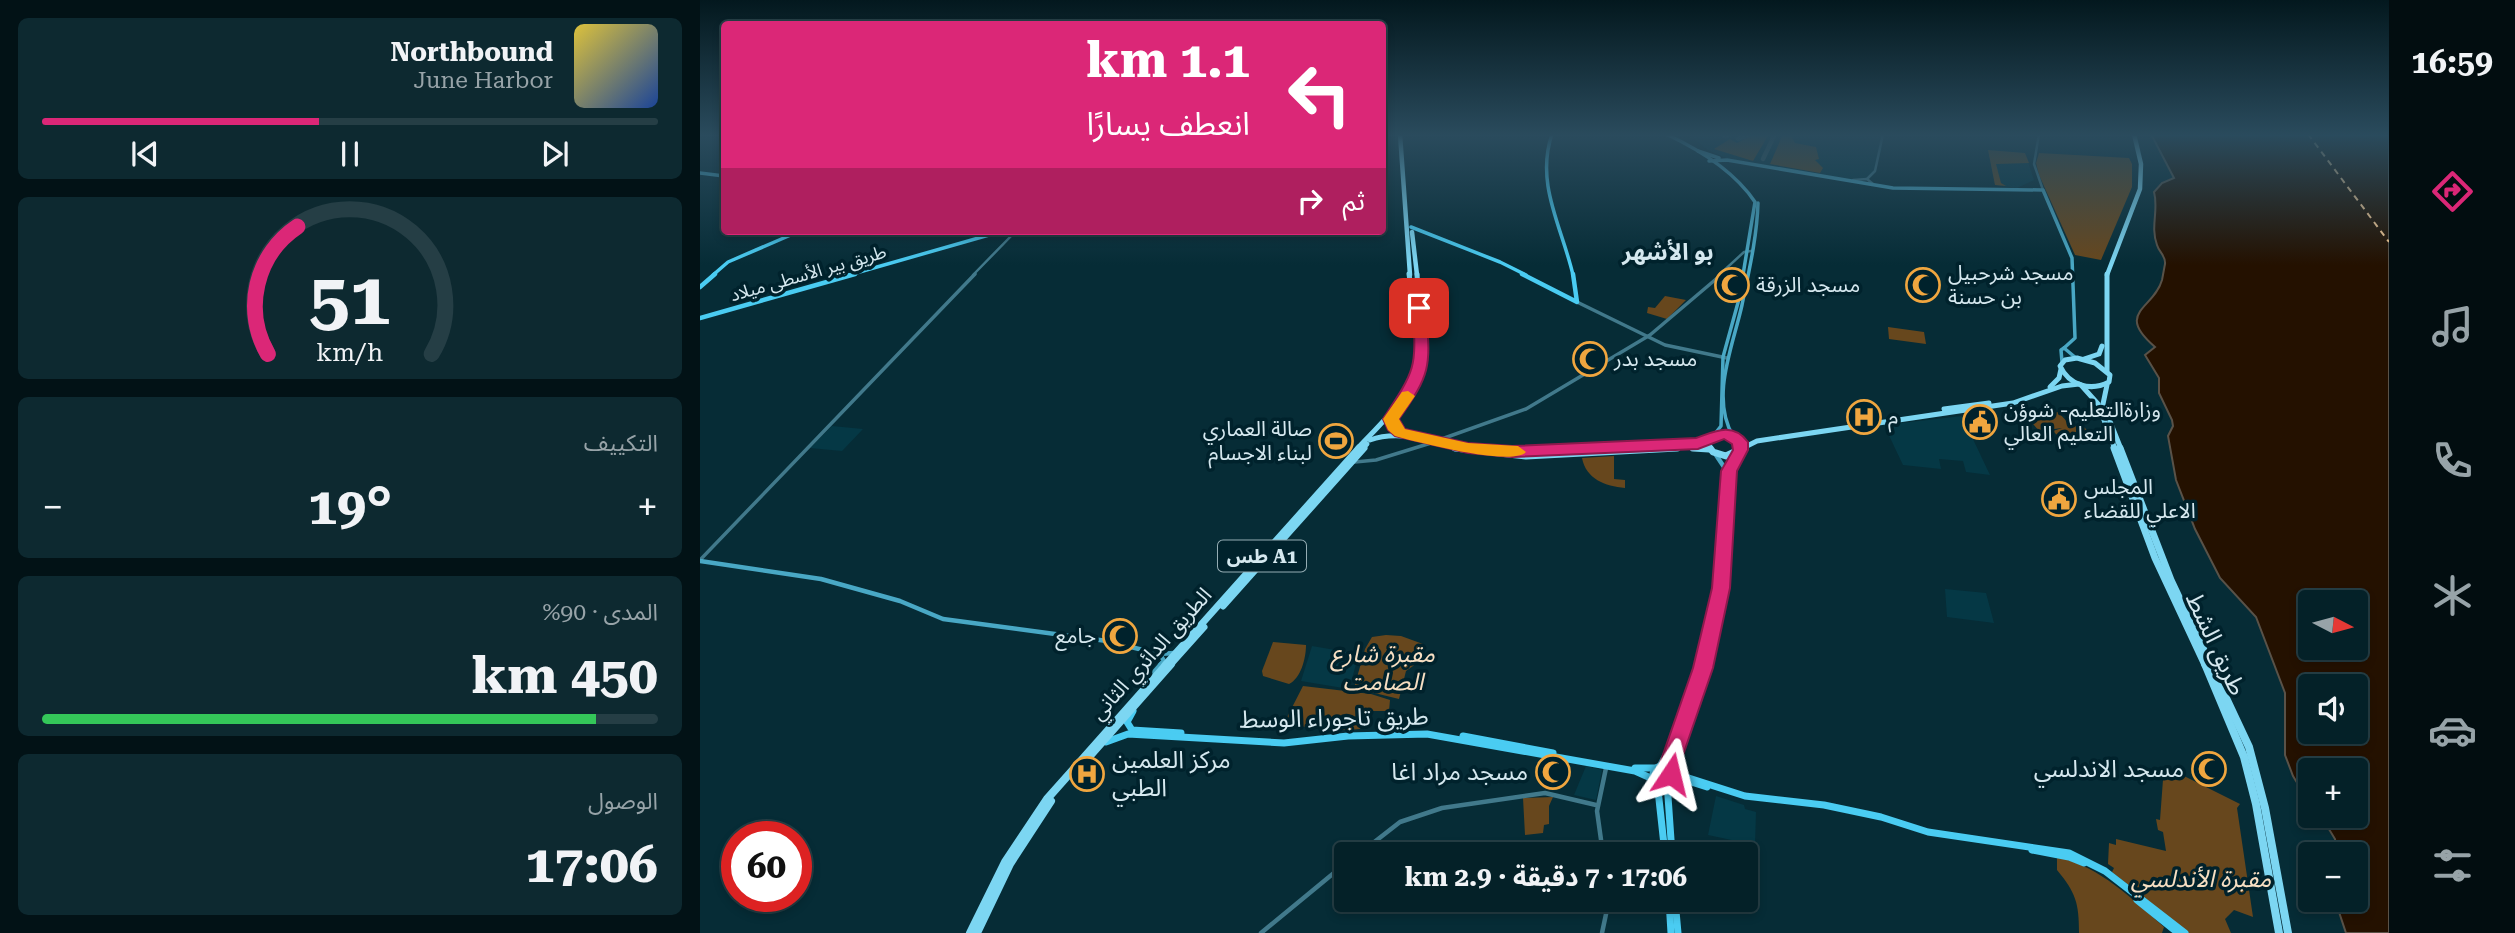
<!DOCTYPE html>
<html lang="ar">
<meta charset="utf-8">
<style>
body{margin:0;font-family:"Roboto Serif","Noto Sans Arabic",serif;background:#0d2930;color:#f1f3f6;direction:rtl;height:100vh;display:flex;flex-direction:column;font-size:26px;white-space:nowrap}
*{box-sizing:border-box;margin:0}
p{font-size:23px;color:#97a3a8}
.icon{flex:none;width:38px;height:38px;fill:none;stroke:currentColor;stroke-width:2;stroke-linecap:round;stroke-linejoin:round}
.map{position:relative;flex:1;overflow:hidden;direction:ltr}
.sheet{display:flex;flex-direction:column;gap:18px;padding:18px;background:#021216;width:700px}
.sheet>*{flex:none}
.top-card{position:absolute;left:21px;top:21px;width:665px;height:214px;border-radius:7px;box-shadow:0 4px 10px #0003,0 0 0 2px #253e45;direction:rtl;background:#db2777;color:#fff;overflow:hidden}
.needle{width:46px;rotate:96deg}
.tools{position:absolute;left:1598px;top:590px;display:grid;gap:14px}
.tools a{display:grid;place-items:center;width:70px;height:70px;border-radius:7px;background:#042128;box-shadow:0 4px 10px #0003,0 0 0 2px #253e45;font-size:35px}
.speed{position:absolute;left:21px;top:821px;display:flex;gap:14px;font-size:35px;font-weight:700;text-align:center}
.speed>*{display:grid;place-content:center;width:91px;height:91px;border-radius:50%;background:#042128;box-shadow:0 4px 10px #0003,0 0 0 2px #253e45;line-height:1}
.speed .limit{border:10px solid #d22;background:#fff;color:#111}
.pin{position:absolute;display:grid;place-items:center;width:60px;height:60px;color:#fff;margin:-30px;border-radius:14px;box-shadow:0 4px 10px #0006}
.me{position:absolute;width:77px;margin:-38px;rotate:10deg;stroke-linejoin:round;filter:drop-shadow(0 0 5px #0008)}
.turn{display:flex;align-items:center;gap:24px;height:147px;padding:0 21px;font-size:32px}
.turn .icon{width:91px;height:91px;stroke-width:2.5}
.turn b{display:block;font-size:49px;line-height:60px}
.then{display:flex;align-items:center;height:66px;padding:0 21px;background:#0003;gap:14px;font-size:26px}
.big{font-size:52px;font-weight:700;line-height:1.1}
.sheet .card{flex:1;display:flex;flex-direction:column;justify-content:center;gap:10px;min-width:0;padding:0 24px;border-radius:10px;background:#0d2930}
.sheet .dial{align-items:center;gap:0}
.dial svg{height:182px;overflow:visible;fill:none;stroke:#253e45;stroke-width:7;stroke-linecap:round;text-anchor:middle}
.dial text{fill:#f1f3f6;stroke:none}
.song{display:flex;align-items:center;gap:21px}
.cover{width:84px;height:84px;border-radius:10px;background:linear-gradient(135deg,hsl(50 70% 55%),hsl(220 70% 35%))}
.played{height:7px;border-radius:4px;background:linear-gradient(90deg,#db2777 45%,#253e45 45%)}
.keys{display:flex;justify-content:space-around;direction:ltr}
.heat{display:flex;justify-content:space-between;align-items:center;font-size:38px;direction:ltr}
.charge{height:10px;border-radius:5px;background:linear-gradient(90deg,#34c759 90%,#253e45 0)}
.trip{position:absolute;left:634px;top:842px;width:424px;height:70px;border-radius:7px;background:#042128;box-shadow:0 4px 10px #0003,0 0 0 2px #253e45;font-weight:700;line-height:70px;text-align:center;direction:rtl}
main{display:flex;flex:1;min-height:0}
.tab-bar{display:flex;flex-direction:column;width:126px;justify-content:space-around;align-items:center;background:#020d10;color:#97a3a8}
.tab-bar .icon{width:49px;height:49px}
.tab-bar .current{color:#db2777}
.tab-bar b{font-size:32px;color:#f1f3f6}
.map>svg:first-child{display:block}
.built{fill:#053845}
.green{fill:#67471d}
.water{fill:#241100;stroke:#595248;stroke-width:2;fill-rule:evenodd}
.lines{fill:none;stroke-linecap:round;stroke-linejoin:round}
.ferry{stroke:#fecd94;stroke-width:2;stroke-dasharray:6 5;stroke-linecap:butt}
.taxiway{stroke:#3a5c64;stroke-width:4.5}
.tertiary-far2{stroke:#41798b;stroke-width:2.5}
.tertiary-far1{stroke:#41798b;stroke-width:3.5}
.tertiary{stroke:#41798b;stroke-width:4.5}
.secondary-far2{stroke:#49a8c5;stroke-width:3.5}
.secondary-far1{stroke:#49a8c5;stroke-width:4.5}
.secondary{stroke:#49a8c5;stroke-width:6}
.primary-far2{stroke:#4accf2;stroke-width:3.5}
.primary-far1{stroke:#4accf2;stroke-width:4.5}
.primary{stroke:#4accf2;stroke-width:7}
.trunk-far3{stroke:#7cd6f2;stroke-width:4.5}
.trunk-far2{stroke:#7cd6f2;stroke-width:5}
.trunk-far1{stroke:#7cd6f2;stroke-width:7}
.trunk{stroke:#7cd6f2;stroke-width:8}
.route{fill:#db2777;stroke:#8e194d;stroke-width:2}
.slow{fill:#f59e0b}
.labels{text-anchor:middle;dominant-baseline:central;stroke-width:7;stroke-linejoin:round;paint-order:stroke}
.far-street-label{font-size:18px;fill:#d5e8ef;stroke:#00222c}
.shield{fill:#00222c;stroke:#95adb4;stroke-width:2}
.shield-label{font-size:19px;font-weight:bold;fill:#d5e8ef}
.poi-label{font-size:21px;fill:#d5e8ef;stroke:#00222c;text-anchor:start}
.street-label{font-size:21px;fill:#d5e8ef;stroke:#00222c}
.far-district-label{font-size:23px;font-weight:bold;fill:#d5e8ef;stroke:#00222c}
.near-street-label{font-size:24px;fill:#d5e8ef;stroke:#00222c}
.near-park-label{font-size:24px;font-style:italic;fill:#f7dfc3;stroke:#00222c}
.near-poi-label{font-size:24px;fill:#d5e8ef;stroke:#00222c;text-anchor:end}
</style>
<main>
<nav class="tab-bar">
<b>16:59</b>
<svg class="icon current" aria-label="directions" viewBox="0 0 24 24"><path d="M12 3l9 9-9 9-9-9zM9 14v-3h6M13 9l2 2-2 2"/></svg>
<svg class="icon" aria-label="music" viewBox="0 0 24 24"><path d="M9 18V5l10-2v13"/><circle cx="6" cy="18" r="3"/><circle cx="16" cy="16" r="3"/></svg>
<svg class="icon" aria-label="phone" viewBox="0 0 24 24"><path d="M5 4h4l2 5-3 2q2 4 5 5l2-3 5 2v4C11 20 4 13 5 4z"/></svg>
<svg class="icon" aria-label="climate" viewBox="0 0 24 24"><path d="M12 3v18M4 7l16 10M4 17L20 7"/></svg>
<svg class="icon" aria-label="car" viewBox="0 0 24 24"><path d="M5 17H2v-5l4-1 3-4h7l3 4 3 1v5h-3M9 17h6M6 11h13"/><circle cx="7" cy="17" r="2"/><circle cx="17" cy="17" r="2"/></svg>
<svg class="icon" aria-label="filters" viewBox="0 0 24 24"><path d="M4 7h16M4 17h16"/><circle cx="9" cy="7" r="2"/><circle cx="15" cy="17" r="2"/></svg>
</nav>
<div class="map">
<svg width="1689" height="933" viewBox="0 0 1689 933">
<rect width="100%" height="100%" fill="#062c36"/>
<g class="built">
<path d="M987,134h195l-1,18 -8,22 -7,4 -11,2 -127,-21 -20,-9z"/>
<path d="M1288,150l37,3 9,27 -17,8 -22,-3z"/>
<path d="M1262,416l28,59 -24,-3 -3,-11 -24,-2 2,10 -38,-4 -19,-40z"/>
<path d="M132,426l31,3 -21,22 -32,-3z"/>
<path d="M1245,589l41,4 8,30 -47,-6z"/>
<path d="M612,646l47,8 -10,35 -48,-8z"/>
<path d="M886,766l16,4 -6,30 -22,-5z"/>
<path d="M1016,796l28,9 1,4 11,3 -1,33 -47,-10z"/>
</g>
<g class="green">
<path d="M1054,134h15l-16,27 -39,-12 16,-10 7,4z"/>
<path d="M1083,134h7l5,9 21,4 3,12 -4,1 8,8 -3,5 -50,-9z"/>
<path d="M1288,150l37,3 4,10 -33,1 5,19 5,3 -11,-1z"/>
<path d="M1339,153l90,5 3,6v23l-31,73 -26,-5 -36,-80 -3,-12z"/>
<path d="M965,296l21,4 -19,19 -20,-6 1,-6 7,1z"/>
<path d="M1188,327l36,5 2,12 -37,-5z"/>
<path d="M1358,412l14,15 10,-2 13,13 -29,6 -13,-13 9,-3 -23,3 -12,-14z"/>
<path d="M914,456v23l11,1v8c-20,-2 -39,-9 -43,-30z"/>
<path d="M686,635l15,1 22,8 -3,17 -14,10 -7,28 -45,-11 11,-39 7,-12z"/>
<path d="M573,642l33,3c0,13 -5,33 -17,39l-26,-8 -1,-5z"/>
<path d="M603,686l68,8 19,6 -1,11h-23l-6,18c-26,3 -52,-5 -78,-2z"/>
<path d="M1464,766l76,38 -3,4 16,109 -19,-7 -9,9 6,14h-43l-76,-61 2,-4 -6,-4 1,-21 7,2v-6l50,12 -3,-19 -5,-2 -2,-11 4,1z"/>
<path d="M853,797l-4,9v18l-5,1 -1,8 -18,2 -2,-37z"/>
<path d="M1357,857c44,10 74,41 107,70l-2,6h-83c0,-30 -3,-40 -22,-63z"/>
</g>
<path class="water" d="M1451,134h238v799h-43l-11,-33h21v-46h-19l-2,-15 -14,-23h35v-46h-46v34l-17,-28 -8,-21v-62l-29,-76 -36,-39 -25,-49 -19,-49 -8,-44 5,-10 -1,-6 -13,-27v-15l-14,-23 10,-8c-41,-35 -1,-38 7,-67 1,-5 2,-11 3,-16 1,-8 -6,-12 -8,-19 -7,-19 2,-35 -3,-53l8,-9 12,-5zM1610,602h46v46h-46zM1610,686h46v46h-46z"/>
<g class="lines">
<path class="ferry" d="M1608,134l81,108"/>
<g class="taxiway">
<path d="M1105,134h7"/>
<path d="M1025,136l6,-2"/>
<path d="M1038,139l12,-5"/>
<path d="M1063,159l12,-25"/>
</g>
<g class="tertiary-far2">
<path d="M1339,134l-5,30 9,26"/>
<path d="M1167,179l8,-8 8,-37"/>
<path d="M1153,180l14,-1 6,5"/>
<path d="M273,275l43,-44"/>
<path d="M1019,275l25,-23 7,-1"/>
</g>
<g class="tertiary-far1">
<path d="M877,302l88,43 62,13"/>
<path d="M736,441l90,-32 124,-74 72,-61"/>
<path d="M655,462l21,-2 55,-17"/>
<path d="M0,560l275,-286"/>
</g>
<g class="tertiary">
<path d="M659,854l41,-32 42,-14 103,-15 51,12"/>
<path d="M903,854l-6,-43 9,-43"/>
<path d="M561,933l85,-70"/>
<path d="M902,933l7,-33"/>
</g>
<g class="secondary-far2">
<path d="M966,134c32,15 69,38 89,68l-16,97 -16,58 -2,69 -7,9"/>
<path d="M998,151l21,7"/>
<path d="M1009,161l18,-1 166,28 150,2 29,68 3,80 -11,10"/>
<path d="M0,173l24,3"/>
<path d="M1364,348l12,10"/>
<path d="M1362,362l-1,-12 3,-2"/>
<path d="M1033,436c-23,-39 0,-90 9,-131 7,-34 15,-68 16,-102"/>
</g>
<g class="secondary-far1">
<path d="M0,561l121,18 79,22 43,18 164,22 52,13 15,-1"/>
<path d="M460,654l4,7 -4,4"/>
<path d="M997,665l16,-69 9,-56 3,-58 -1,-15 -8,-12"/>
<path d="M1001,665c10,-30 19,-63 22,-95 4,-38 -2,-81 14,-117"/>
</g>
<g class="secondary">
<path d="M455,672l7,-8"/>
<path d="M959,767l15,-28 23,-75"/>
<path d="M968,769l34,-105"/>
</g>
<g class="primary-far2">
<path d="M852,134c-17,50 10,93 21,141"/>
<path d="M711,227l89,35 26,13"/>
<path d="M13,275l15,-13 72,-31"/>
<path d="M149,275l154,-44"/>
</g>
<g class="primary-far1">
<path d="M822,274l55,28 -4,-28"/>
<path d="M0,287l15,-13"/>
<path d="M0,318l155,-44"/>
</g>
<g class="primary">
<path d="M433,711l-6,11 5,8 49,3"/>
<path d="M763,736l90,17"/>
<path d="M406,742l22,-8 156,9 64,-7 79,-2 208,37 20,9"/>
<circle cx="962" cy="775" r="9"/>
<path d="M935,768h22"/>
<path d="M970,772l75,24 79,9 57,12 47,15 141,21 36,18 80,62"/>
<path d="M957,781l8,73"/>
<path d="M970,781h18l19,6"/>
<path d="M967,782l5,72"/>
<path d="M1332,850l37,7 15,6"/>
<path d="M969,900l2,33"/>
<path d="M975,900l3,33"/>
<path d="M1437,900l41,33"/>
</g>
<g class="trunk-far3">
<path d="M700,134l10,141"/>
<path d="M712,232l5,43"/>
<path d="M1407,275l33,-86 1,-25 -7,-30"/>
</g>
<g class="trunk-far2">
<path d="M717,274l3,52"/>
<path d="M1407,274v97"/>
<path d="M1377,358l18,5 15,12 -1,7c-19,10 -40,3 -49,-16l5,-6z"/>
<path d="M1384,359l15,-5 3,-8"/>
<path d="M717,377l6,-18 -1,-12"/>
<path d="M1381,385l17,19 17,45"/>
<path d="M1407,385l-4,19 18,45"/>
<path d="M1350,387l9,-9 2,-9"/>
<path d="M1244,409l45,-6"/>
<path d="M694,413l-3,6 3,8 12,7"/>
<path d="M670,440c30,-11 63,2 92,9"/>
<path d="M657,449c23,-25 56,-53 61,-89 3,-22 -6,-63 -9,-86"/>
<path d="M662,449l5,-5"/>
<path d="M953,449l33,-2 23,2"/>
<path d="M1011,449l-4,-6 7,-8 12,-1 13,6 2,8"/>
<path d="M1041,449l16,-8 256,-38 49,-17 17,-2"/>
</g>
<g class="trunk-far1">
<path d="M755,448l71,8 151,-8"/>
<path d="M993,448l16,1"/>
<path d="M1010,448l3,4 13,4 17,-8"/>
<path d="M1414,448l41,110 50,107"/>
<path d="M1420,448l51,132 40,85"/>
<path d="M523,606l141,-158"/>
<path d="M465,665l194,-217"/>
<path d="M470,665l34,-38"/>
</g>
<g class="trunk">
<path d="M1505,664l39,93 12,47 23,129"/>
<path d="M1510,664l39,83 16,61 23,125"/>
<path d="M381,766l90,-102"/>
<path d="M270,933l35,-71 42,-63 120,-135"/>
<path d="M277,933l33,-69 41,-63"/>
</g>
</g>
<linearGradient id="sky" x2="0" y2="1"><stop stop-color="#03181e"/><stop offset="0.51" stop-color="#2a4b5d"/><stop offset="1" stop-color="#2a4b5d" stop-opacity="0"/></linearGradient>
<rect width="1689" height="265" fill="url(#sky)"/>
<path class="route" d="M719,304l7,4c4,57 7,63 -27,111l6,10 63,14 44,3 184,-8c19,-7 37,-16 52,4v8l-11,21 -7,117 -17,80 -32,93 -2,7 3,6 -3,7 -8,3 -7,-3 -6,-12 35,-101 19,-80 9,-117 12,-21 -1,-6 -8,-5 -26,10 -186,8 -44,-4 -73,-17 -7,-6 -5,-11c34,-52 33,-50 30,-111z"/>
<path class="slow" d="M708,391l7,5 -16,23 6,10 63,14 50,3 8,6c-13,15 -110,-10 -131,-16l-7,-6 -5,-11 19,-27z"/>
<defs>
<g id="mosque-ring" transform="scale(1.75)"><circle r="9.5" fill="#00222c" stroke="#f0a63f" stroke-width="1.5"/><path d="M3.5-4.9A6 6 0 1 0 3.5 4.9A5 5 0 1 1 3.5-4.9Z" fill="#f0a63f"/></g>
<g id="hospital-ring" transform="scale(1.75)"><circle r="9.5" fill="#00222c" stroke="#f0a63f" stroke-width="1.5"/><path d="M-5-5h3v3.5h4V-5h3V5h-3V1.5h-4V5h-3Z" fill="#f0a63f"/></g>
<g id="civic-ring" transform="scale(1.75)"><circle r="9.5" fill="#00222c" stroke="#f0a63f" stroke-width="1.5"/><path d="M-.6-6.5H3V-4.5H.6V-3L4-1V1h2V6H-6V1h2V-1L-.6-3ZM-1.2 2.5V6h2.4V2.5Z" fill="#f0a63f"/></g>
<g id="stadium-ring" transform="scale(1.75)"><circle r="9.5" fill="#00222c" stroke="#f0a63f" stroke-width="1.5"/><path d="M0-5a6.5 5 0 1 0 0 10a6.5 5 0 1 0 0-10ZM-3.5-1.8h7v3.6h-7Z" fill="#f0a63f"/></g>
</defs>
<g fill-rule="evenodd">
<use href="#mosque-ring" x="1032" y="285"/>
<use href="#mosque-ring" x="1223" y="285"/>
<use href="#mosque-ring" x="890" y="359"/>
<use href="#hospital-ring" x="1164" y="417"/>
<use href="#civic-ring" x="1280" y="422"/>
<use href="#stadium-ring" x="636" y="441"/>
<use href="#civic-ring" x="1359" y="499"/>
<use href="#mosque-ring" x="420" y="636"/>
<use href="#mosque-ring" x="1509" y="769"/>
<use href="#mosque-ring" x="853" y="772"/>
<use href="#hospital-ring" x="387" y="774"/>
</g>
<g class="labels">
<g class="far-street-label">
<text transform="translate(108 273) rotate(-16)">طريق بير الأسطى ميلاد</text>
</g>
<rect class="shield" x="518" y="540.5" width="88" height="31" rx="5"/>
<g class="shield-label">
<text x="562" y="556">طس A1</text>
</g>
<g class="poi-label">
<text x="1248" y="273">مسجد شرحبيل<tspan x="1248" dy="24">بن حسنة</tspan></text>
<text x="1056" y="285">مسجد الزرقة</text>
<text x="914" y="359">مسجد بدر</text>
<text x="1304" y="410">وزارةالتعليم- شوؤن<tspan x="1304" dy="24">التعليم العالي</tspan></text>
<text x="1188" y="417">م</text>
<text x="612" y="429" text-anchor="end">صالة العماري<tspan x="612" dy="24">لبناء الاجسام</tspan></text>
<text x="1384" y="487">المجلس<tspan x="1384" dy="24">الاعلي للقضاء</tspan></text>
<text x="396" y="636" text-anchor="end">جامع</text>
</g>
<g class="street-label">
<text transform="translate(451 654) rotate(-48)">الطريق الدائري الثاني</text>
</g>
<g class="far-district-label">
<text x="968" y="252">بو الأشهر</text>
</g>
<g class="near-street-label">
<text transform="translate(1516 644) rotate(65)">طريق الشط</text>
<text transform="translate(634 718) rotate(-1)">طريق تاجوراء الوسط</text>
</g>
<g class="near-park-label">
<text x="683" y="654">مقبرة شارع<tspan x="683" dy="28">الصامت</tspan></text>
<text x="1501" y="879">مقبرة الأندلسي</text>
</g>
<g class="near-poi-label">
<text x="412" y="760" text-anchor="start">مركز العلمين<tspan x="412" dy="28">الطبي</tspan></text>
<text x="1484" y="769">مسجد الاندلسي</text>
<text x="828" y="772">مسجد مراد اغا</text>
</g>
</g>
</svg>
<div class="tools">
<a><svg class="needle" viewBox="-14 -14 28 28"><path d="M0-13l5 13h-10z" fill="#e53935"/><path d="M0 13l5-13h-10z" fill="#97a3a8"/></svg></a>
<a><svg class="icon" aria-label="sound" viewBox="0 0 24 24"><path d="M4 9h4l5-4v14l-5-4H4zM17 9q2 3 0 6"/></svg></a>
<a>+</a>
<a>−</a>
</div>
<div class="speed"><div class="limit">60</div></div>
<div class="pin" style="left:719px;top:308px;background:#d93025"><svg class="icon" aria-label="arrive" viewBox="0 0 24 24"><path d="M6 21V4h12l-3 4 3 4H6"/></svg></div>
<svg class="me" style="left:971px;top:774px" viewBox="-20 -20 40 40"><path d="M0-17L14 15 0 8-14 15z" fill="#db2777" stroke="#fff" stroke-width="4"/></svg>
<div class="trip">17:06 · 7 دقيقة · 2.9 km</div>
<div class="top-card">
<div class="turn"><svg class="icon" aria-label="left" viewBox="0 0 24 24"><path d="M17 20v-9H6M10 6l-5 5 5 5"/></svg><div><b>1.1 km</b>انعطف يسارًا</div></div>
<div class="then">ثم<svg class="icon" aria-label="right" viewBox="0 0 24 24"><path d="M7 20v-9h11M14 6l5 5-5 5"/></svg></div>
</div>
</div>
<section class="sheet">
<div class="card">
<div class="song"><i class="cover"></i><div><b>Northbound</b><p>June Harbor</p></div></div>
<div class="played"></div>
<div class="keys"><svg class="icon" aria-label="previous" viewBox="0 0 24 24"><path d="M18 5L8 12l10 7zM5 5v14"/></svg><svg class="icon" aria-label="pause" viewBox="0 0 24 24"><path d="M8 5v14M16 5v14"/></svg><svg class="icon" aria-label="next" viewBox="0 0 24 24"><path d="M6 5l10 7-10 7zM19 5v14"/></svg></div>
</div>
<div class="card dial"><svg viewBox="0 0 100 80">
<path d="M14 69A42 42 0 1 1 86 69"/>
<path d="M14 69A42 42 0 0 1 27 13" stroke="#db2777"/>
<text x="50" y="56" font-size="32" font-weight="700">51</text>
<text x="50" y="72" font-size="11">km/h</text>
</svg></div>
<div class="card"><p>التكييف</p>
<div class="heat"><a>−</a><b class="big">19°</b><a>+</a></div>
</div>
<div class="card"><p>المدى · 90%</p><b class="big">450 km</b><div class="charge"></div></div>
<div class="card"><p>الوصول</p><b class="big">17:06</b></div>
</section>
</main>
